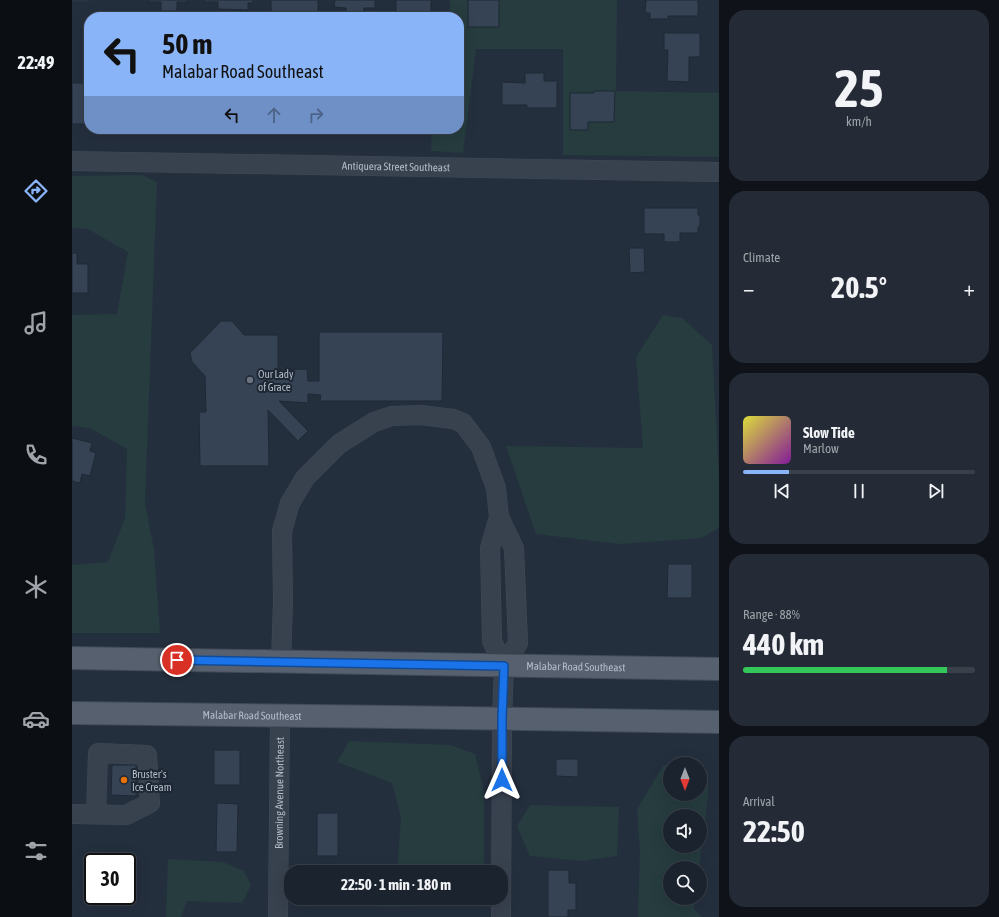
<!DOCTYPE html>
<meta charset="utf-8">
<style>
body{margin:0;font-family:"Asap Condensed",sans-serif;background:#242b36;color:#f1f3f6;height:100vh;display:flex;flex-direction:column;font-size:15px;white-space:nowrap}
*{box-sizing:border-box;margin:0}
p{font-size:13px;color:#a0a4aa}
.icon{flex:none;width:22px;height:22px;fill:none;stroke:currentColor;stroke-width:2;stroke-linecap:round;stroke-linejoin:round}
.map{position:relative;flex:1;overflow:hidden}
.details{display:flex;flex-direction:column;gap:10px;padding:10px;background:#0f1319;width:280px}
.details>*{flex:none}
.hud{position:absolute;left:12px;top:12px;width:380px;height:122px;border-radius:16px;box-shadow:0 4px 16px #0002,0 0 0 1px #39404a;background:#8ab4f8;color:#111;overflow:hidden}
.needle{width:26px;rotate:180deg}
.fabs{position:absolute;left:591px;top:757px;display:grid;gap:8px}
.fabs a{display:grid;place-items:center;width:44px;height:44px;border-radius:50%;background:#1b232e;box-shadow:0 4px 16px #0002,0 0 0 1px #39404a;font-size:20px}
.speed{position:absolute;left:12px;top:853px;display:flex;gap:8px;font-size:20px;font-weight:700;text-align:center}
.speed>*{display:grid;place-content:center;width:52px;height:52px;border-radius:50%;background:#1b232e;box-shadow:0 4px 16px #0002,0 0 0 1px #39404a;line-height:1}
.speed .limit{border:2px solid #111;border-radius:6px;background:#fff;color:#111}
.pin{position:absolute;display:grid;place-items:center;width:34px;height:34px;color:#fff;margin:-17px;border:2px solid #fff;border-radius:50%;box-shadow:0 1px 4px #0007}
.me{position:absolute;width:44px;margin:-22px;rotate:0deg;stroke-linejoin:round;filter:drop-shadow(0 0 3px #0008)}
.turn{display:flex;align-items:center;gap:14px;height:84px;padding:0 12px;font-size:18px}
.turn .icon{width:52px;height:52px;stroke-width:2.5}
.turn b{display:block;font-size:28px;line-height:34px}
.lanes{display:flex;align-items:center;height:38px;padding:0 12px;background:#0003;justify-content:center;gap:20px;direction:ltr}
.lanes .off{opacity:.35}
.big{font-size:30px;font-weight:700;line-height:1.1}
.details .card{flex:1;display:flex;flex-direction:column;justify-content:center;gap:6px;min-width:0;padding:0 14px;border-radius:16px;background:#242b36}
.details .dial{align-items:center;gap:0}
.dial b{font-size:52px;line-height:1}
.song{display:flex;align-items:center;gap:12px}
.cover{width:48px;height:48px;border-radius:6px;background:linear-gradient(135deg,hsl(60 70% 55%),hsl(290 70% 35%))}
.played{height:4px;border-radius:2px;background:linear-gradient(90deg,#8ab4f8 20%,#39404a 20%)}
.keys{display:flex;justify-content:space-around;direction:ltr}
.heat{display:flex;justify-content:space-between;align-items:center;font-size:22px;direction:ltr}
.charge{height:6px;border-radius:3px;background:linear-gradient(90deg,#34c759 88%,#39404a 0)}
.trip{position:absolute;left:212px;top:865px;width:224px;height:40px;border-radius:16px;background:#1b232e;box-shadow:0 4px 16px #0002,0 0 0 1px #39404a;font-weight:700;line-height:40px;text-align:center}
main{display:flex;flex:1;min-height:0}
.tabs{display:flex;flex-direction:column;width:72px;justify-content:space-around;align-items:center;background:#0b0e12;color:#a0a4aa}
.tabs .icon{width:28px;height:28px}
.tabs .on{color:#8ab4f8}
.tabs b{font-size:18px;color:#f1f3f6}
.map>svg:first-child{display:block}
.green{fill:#263c3f;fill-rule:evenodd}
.building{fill:#364354;stroke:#1f2835}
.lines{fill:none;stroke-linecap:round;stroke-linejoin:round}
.minor-casing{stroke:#414a57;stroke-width:20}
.major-casing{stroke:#414a57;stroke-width:24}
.minor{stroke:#38414e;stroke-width:19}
.major{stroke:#56606e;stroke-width:22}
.route-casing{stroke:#114b97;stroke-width:10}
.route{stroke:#1a73e8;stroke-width:7}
.worship-dot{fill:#6b7280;stroke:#1d2633;stroke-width:1.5}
.food-dot{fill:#e8710a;stroke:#1d2633;stroke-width:1.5}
.labels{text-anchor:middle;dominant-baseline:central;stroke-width:4;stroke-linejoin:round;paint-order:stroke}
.street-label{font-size:11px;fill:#b4bcc9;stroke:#1d2633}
.poi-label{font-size:11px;fill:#b4bcc9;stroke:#1d2633;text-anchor:start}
</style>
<main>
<nav class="tabs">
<b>22:49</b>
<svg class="icon on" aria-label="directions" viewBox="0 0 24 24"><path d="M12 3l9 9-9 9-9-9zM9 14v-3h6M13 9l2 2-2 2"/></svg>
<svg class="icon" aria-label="music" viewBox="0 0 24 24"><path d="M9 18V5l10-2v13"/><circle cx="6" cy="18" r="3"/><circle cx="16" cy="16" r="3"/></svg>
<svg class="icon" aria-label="phone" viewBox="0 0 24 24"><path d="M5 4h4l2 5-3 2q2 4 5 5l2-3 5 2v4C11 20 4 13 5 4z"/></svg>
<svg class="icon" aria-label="climate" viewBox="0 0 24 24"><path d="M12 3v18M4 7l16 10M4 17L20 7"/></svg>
<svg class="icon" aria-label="car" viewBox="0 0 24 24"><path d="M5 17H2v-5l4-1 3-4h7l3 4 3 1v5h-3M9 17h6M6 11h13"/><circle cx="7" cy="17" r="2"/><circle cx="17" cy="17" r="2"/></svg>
<svg class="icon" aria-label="filters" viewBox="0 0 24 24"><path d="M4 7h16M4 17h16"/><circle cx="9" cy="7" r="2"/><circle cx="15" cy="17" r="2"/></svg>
</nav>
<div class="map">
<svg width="647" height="917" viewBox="0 0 647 917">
<rect width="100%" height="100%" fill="#242f3e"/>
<g class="green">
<path d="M378,0h167l-1,91 103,2v64l-156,-2v-106h-87l-13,104 -32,-2 1,-22h27v-112h-9z"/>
<path d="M70,175l15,7 -12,321 9,47 6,83h-88v-68l36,-3 17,-44 2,-69 -37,-21 -18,-2v-111l45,-1 11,-62 -40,-23 -16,-1v-52z"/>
<path d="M591,315l19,3 30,27 7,132v51l-18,10 -81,6 -84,-10 -30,-88 137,2 -7,-91z"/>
<path d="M277,741l102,4 24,9 9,38v80h-87l4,-54 -9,-35 -55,-21z"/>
<path d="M625,758l11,15v22l-9,73h-29v30h26l-2,11 8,8h-64l2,-66 -3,-42 26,-43 7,-2v30h30v-30h-29zM598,816h30v30h-30z"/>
<path d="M458,805l89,2 -2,49 -35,5 -52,-5 -13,-30z"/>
<path d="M96,859l55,3 21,9 7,14 -9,18 -55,-2 -6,16h-15z"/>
<path d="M236,898h176v6l-100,3 -76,-8z"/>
</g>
<g class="building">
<rect x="0" y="0" width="18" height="2"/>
<path d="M77,0h38v2h-10v9h-16v-9h-12z"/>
<path d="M132,0h49v3h-5v7l-30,-1v-7h-14z"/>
<path d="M199,0h47v17h-32v-2h-15z"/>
<path d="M263,0h40v8h-11l-1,8h-17v-8l-12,-1z"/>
<rect x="324" y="0" width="35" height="13"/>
<rect x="396" y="0" width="31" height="27"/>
<path d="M574,0h52v16h-30v3h-18v-6h-5z"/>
<path d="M592,33h36v24h-11v25l-22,-1 1,-31h-4z"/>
<path d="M453,73h19v8h13v27h-30v-3h-25v-23l23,1z"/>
<rect x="0" y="83" width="17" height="41"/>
<path d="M522,91h21l-1,31h-26v8h-18v-37h24z"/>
<path d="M572,208h54v7h2v12h-2v6h-18v9h-16v-8h-20z"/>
<path d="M557,248h15l1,24 -15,1z"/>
<path d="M0,253h5v11h11v29h-16z"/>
<path d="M149,321h11l12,14h34v35l29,-1 1,12h11v-49h124l-1,69h-122l1,-6 -13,-1v9l-29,-2 29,30 -10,10 -30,-31 1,56h-69l-1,-54h7l-1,-36 -13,-14 -2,-9z"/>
<path d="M0,438l20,5 -2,8 6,2 -6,23 -8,-2 -2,9 -8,-2z"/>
<path d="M596,564h24v34h-25z"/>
<rect x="142" y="750" width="26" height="35"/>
<path d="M484,759h22v18l-22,-1z"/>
<path d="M40,765h24v31l-25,-1z"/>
<path d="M145,803l21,1 -1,48h-21z"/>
<rect x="245" y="813" width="21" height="43"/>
<path d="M476,870h21v13h7v27h-8v7h-20z"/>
<path d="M30,896h22v9h-23z"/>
</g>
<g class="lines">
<g class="minor-casing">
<g id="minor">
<path id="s1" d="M0,161l647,11"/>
<path d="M427,517l-9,31 2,93 12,25"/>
<path d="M209,662l2,-61 -1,-70 8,-28 15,-25 34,-34 35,-22 18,-6 29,-1 32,4 10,4 18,24 15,41 3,29 15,31 4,95 -14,23 -2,52 -1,199"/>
<path d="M0,814l54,1 24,-12 -3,-48 -49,-2 -2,61"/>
<path id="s2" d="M206,917l2,-201"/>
</g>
</g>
<g class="major-casing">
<g id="major">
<path id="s3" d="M0,658l647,11"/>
<path id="s4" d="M0,713c216,3 431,5 647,9"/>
</g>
</g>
<use href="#minor" class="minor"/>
<use href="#major" class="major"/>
</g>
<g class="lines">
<g class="route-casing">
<path id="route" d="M105,660l327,6 -2,52v62"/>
</g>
<use href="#route" class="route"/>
</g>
<circle class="worship-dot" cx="178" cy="380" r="4"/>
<circle class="food-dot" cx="52" cy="780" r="4"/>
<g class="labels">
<g class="street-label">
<text stroke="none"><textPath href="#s1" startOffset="324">Antiquera Street Southeast</textPath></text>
<text stroke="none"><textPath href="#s3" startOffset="504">Malabar Road Southeast</textPath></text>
<text stroke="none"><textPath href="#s4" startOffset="180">Malabar Road Southeast</textPath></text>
<text stroke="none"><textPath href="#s2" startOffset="124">Browning Avenue Northeast</textPath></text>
</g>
<g class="poi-label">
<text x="186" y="374">Our Lady<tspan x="186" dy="13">of Grace</tspan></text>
<text x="60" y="774">Bruster's<tspan x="60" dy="13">Ice Cream</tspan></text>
</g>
</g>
</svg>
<div class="fabs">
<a><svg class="needle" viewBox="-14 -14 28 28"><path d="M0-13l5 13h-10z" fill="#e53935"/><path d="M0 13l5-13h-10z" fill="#a0a4aa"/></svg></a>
<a><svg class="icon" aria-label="sound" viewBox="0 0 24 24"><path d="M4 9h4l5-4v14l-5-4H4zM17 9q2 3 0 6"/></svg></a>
<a><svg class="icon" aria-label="search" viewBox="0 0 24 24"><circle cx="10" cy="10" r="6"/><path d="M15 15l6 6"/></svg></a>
</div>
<div class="speed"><div class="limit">30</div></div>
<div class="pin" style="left:105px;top:660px;background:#d93025"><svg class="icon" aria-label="arrive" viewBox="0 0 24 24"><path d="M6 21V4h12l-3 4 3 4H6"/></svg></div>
<svg class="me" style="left:430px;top:780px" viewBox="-20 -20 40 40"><path d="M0-17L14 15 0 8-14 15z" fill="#1a73e8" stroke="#fff" stroke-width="4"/></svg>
<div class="trip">22:50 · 1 min · 180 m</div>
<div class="hud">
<div class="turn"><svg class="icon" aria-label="left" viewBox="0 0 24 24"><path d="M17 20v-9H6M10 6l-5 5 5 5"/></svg><div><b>50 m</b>Malabar Road Southeast</div></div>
<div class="lanes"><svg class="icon" aria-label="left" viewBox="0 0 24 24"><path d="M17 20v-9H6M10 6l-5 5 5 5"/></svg><svg class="icon off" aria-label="ahead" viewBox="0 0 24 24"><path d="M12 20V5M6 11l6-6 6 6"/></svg><svg class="icon off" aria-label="right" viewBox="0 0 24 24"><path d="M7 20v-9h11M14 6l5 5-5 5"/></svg></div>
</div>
</div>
<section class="details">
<div class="card dial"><b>25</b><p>km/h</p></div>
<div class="card"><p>Climate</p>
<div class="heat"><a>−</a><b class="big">20.5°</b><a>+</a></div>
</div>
<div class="card">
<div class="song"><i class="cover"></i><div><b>Slow Tide</b><p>Marlow</p></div></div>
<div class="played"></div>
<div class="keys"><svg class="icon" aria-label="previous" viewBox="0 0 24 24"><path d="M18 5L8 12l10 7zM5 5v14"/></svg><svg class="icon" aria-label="pause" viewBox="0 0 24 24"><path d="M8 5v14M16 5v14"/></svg><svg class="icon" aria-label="next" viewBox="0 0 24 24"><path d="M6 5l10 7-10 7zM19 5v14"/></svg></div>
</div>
<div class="card"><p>Range · 88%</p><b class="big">440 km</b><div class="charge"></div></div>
<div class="card"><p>Arrival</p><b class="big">22:50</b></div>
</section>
</main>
